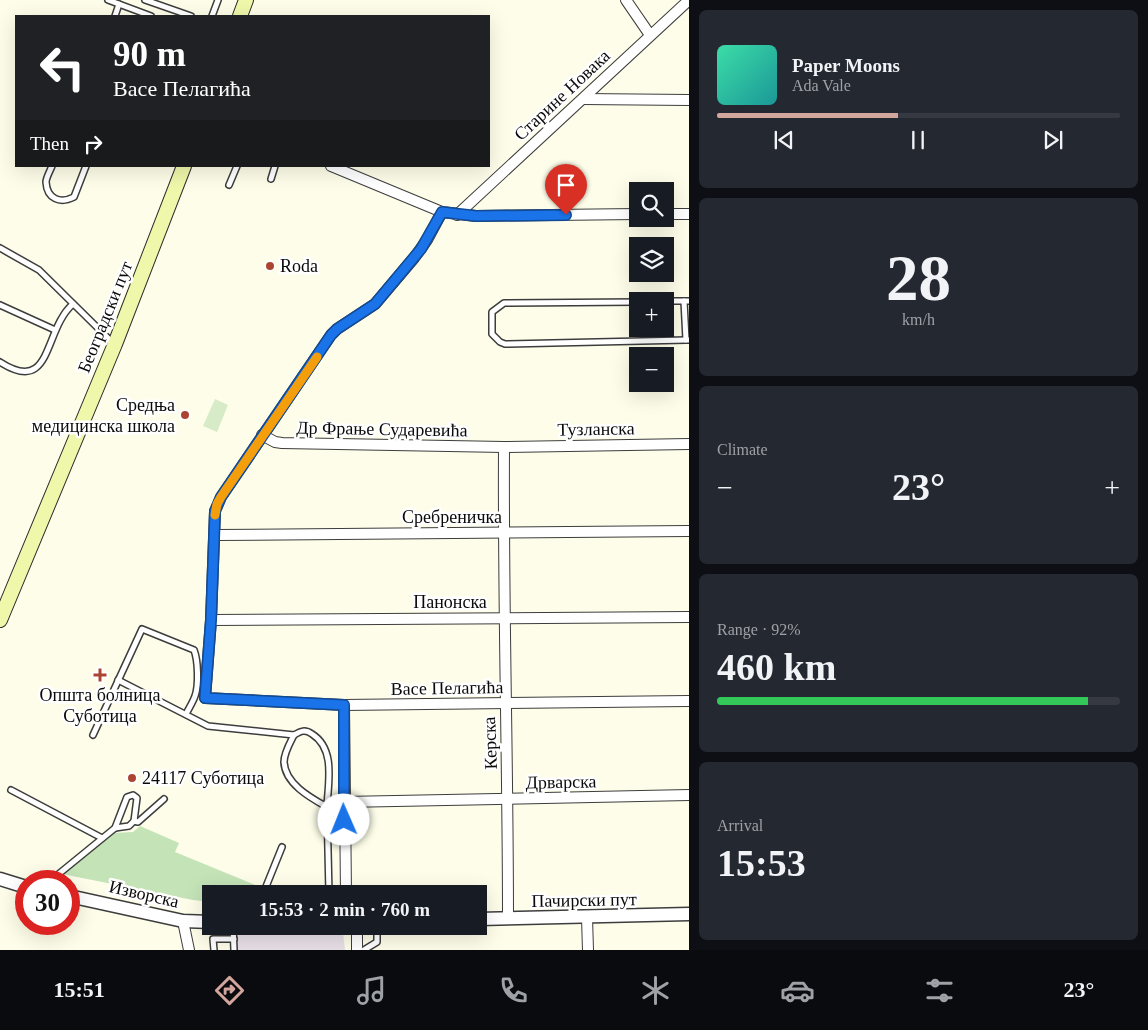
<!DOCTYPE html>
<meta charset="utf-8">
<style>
body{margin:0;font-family:"Times New Roman",serif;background:#242831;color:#f1f3f6;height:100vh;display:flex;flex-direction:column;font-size:19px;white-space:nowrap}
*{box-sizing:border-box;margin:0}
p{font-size:16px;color:#9ea1a6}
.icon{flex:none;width:28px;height:28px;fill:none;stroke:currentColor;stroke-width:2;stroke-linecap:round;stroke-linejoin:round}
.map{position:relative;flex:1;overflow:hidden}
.details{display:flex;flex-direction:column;gap:10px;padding:10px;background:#0d0f14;width:459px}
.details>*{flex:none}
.banner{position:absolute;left:15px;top:15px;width:475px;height:152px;border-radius:0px;box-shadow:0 5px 20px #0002;background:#202124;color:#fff;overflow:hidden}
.buttons{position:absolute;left:629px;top:182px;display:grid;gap:10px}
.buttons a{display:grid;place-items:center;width:45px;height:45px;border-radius:0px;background:#171b24;box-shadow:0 5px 20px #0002;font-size:25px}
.speed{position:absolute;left:15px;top:870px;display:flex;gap:10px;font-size:25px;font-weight:700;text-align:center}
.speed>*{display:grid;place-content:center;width:65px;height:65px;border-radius:50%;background:#171b24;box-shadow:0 5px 20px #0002;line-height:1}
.speed .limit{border:8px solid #d22;background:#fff;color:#111}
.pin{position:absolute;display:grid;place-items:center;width:42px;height:42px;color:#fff;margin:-51px -21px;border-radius:50% 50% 50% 0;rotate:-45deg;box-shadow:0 0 5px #0007}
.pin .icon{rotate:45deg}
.me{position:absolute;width:55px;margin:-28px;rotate:359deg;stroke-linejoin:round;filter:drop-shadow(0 0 4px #0008)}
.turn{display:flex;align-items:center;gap:18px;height:105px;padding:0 15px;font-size:22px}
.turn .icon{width:65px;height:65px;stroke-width:2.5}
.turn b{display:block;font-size:35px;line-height:42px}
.then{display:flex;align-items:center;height:48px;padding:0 15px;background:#0003;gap:10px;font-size:19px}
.big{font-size:38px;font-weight:700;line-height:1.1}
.details .tile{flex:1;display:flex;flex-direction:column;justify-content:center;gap:8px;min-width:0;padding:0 18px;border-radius:8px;background:#242831}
.details .dial{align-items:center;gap:0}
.dial b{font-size:65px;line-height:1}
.song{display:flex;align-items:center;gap:15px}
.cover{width:60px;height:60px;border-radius:8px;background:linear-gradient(135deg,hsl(160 70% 55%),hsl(180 70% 35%))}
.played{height:5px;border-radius:2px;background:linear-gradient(90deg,#d2a59d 45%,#363941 45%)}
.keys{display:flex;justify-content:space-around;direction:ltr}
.heat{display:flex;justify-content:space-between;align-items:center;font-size:28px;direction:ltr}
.charge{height:8px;border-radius:4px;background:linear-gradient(90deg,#34c759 92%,#363941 0)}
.trip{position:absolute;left:202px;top:885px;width:285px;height:50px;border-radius:0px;background:#171b24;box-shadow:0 5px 20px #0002;font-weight:700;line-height:50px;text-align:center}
.dock{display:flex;height:80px;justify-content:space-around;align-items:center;background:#090b0e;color:#9ea1a6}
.dock .icon{width:35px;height:35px}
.dock .current{color:#d2a59d}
.dock b{font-size:22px;color:#f1f3f6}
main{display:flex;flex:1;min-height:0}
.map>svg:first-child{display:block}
.industrial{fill:#e8dfe7}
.green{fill:#c4e3b7}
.pitch{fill:#d7ebc8}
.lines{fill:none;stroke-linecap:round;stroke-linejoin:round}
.service-casing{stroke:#3d3d3d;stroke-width:8}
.minor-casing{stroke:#3d3d3d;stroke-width:12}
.tertiary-casing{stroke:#3d3d3d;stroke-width:15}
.secondary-casing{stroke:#2c2c2c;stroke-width:16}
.service{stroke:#fff;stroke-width:5}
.minor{stroke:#fff;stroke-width:10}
.tertiary{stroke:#fff;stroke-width:12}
.secondary{stroke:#eff7aa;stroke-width:14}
.route-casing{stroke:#114b97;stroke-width:12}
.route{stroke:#1a73e8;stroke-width:9}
.slow{stroke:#f59e0b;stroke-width:9}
.poi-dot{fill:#ab4531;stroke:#fff;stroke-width:2}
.labels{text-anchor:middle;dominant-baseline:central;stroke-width:5;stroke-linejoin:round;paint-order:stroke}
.street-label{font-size:18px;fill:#0a0a0a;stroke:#fff}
.poi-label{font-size:18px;fill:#0a0a0a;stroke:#fff;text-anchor:start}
</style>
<main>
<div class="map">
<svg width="690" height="950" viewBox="0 0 690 950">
<rect width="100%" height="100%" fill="#fdfde9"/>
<path class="industrial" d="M232,926h77v2h5l-1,3 30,1 2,18h-110z"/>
<path class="green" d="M140,826l39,17 -4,9 85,35 -1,7h-48v8l-18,-2 -136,-27 56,-40 20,-1z"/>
<path class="pitch" d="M215,399l13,6 -11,27 -14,-6z"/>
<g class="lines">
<g class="service-casing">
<g id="service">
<path d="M108,0l43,16"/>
<path d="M145,0l46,16"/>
<path d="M115,16l4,-12"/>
<path d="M212,16l6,-16"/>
<path d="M52,166c-2,5 -6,12 -6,16 1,17 14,22 28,15l12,-31"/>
<path d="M271,179l4,-13"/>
<path d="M229,185l8,-19"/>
<path d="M0,248l39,22 74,73"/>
<path d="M665,301h25"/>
<path d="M684,301l2,39h4"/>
<path d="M638,302l-134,1 -12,9v22l8,8 5,2 181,-4"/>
<path d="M0,305l55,25"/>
<path d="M0,362c53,34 43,-32 73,-58"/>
<path d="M118,680l90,46 86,9c-4,8 -10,18 -10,27 1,22 27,36 43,45l2,87"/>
<path d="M93,735l49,-106 52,21c4,10 5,35 1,46 -2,6 -6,12 -9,18"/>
<path d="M294,735c7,-4 11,-6 18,-1 24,15 16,49 15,73"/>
<path d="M11,790l91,48"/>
<path d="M115,828l12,-31 6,-2 4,3 -3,23"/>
<path d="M50,881l65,-53 14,-2 5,-5 4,1 26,-23"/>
<path d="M263,894l19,-47"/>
<path d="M233,926l1,24"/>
<path d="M214,950l-1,-11h21"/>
<path d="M364,950l13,-8v-16"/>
</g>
</g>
<g class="minor-casing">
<g id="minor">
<path d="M626,0l24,35"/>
<path d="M583,99l107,1"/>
<path d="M331,166l111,46 34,4 162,-2"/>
<path d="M442,212l-15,28 -13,18 -39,46 -38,25 -6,6 -110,162 -6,14 -4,109 -6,78 139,7 346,-4"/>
<path d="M665,214h25"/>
<path d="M457,215l232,-215"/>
<path d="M262,435l13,7 7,1 222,4 186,-3"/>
<path d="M504,447c-1,157 4,314 4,471"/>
<path d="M216,535l474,-4"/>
<path d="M211,620l479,-3"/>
<path d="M344,705l2,189"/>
<path d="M344,802l346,-7"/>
<path d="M587,918l1,32"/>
<path d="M183,921l6,29"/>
<path d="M357,926v24"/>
</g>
</g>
<g class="tertiary-casing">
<g id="tertiary">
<path d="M0,879l26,8"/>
<path d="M69,896l114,25 28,1"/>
<path d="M479,919l211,-5"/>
</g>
</g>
<g class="secondary-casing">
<g id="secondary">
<path d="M240,16l6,-16"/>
<path d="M0,620l115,-276 69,-178"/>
</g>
</g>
<use href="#service" class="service"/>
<use href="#minor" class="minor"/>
<use href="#tertiary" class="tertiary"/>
<use href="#secondary" class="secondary"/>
</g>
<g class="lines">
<g class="route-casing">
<path id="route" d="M344,820v-115l-139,-7 6,-78 4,-109 6,-14 110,-162 6,-6 38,-25 46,-55 21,-37 34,4 90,-1"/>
</g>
<use href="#route" class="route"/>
<path class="slow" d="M215,515l2,-11 4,-7 96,-140"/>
</g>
<g class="poi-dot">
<circle cx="270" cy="266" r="5"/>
<circle cx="185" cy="415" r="5"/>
<path d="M97.5 667.5h5v5h5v5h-5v5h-5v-5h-5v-5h5z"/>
<circle cx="132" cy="778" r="5"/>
</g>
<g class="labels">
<g class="street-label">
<text transform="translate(562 95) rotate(-43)">Старине Новака</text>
<text transform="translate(105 317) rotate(-68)">Београдски пут</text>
<text transform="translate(382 429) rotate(1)">Др Фрање Сударевића</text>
<text transform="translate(596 429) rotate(-1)">Тузланска</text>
<text x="452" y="517">Сребреничка</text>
<text x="450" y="602">Панонска</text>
<text transform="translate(447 688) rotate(-1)">Васе Пелагића</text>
<text transform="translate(490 743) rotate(-92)">Керска</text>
<text transform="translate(561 782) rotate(-1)">Дрварска</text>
<text transform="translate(144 894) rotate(13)">Изворска</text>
<text transform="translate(584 900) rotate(-1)">Пачирски пут</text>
</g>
<g class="poi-label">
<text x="280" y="266">Roda</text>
<text x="175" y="405" text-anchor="end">Средња<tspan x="175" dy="21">медицинска школа</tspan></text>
<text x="100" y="695" text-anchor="middle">Општа болница<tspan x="100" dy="21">Суботица</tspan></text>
<text x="142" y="778">24117 Суботица</text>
</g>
</g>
</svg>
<div class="buttons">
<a><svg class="icon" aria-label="search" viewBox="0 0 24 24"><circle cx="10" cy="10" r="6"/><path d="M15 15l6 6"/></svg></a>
<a><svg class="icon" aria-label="layers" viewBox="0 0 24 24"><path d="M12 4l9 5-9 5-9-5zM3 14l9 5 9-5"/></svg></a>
<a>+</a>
<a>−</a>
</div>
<div class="speed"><div class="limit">30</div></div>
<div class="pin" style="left:566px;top:215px;background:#d93025"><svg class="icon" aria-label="arrive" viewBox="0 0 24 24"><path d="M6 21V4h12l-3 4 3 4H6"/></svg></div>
<svg class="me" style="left:344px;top:820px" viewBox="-20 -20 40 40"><circle r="19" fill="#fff"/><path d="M0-13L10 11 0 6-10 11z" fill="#1a73e8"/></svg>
<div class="trip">15:53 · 2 min · 760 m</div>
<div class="banner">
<div class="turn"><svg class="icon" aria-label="left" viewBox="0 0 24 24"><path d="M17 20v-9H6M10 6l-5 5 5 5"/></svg><div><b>90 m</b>Васе Пелагића</div></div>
<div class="then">Then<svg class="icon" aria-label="right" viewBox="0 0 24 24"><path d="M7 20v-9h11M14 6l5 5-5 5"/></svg></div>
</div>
</div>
<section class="details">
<div class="tile">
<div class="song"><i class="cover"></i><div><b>Paper Moons</b><p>Ada Vale</p></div></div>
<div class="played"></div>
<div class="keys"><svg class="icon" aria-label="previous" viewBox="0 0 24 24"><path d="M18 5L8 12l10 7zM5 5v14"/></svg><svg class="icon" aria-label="pause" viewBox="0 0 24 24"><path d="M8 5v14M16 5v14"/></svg><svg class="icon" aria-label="next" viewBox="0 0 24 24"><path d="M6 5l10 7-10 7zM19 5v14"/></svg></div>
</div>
<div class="tile dial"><b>28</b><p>km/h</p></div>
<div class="tile"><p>Climate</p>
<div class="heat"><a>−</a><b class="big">23°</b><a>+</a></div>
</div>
<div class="tile"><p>Range · 92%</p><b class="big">460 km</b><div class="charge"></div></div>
<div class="tile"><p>Arrival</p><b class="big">15:53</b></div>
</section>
</main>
<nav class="dock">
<b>15:51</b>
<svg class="icon current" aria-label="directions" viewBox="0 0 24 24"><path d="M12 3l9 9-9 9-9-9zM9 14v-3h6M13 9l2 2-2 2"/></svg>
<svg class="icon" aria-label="music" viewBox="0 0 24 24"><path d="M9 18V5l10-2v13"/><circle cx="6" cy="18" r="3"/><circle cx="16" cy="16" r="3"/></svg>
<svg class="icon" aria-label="phone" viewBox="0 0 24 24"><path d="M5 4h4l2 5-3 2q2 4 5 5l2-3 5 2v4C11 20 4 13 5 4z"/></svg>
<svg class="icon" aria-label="climate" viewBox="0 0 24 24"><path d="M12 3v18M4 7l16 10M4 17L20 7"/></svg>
<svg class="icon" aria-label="car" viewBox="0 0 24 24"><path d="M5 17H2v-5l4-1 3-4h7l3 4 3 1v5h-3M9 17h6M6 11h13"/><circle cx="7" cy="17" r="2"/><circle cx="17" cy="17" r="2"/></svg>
<svg class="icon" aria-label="filters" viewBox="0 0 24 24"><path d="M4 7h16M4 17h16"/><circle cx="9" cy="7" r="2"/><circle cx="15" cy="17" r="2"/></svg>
<b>23°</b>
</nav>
